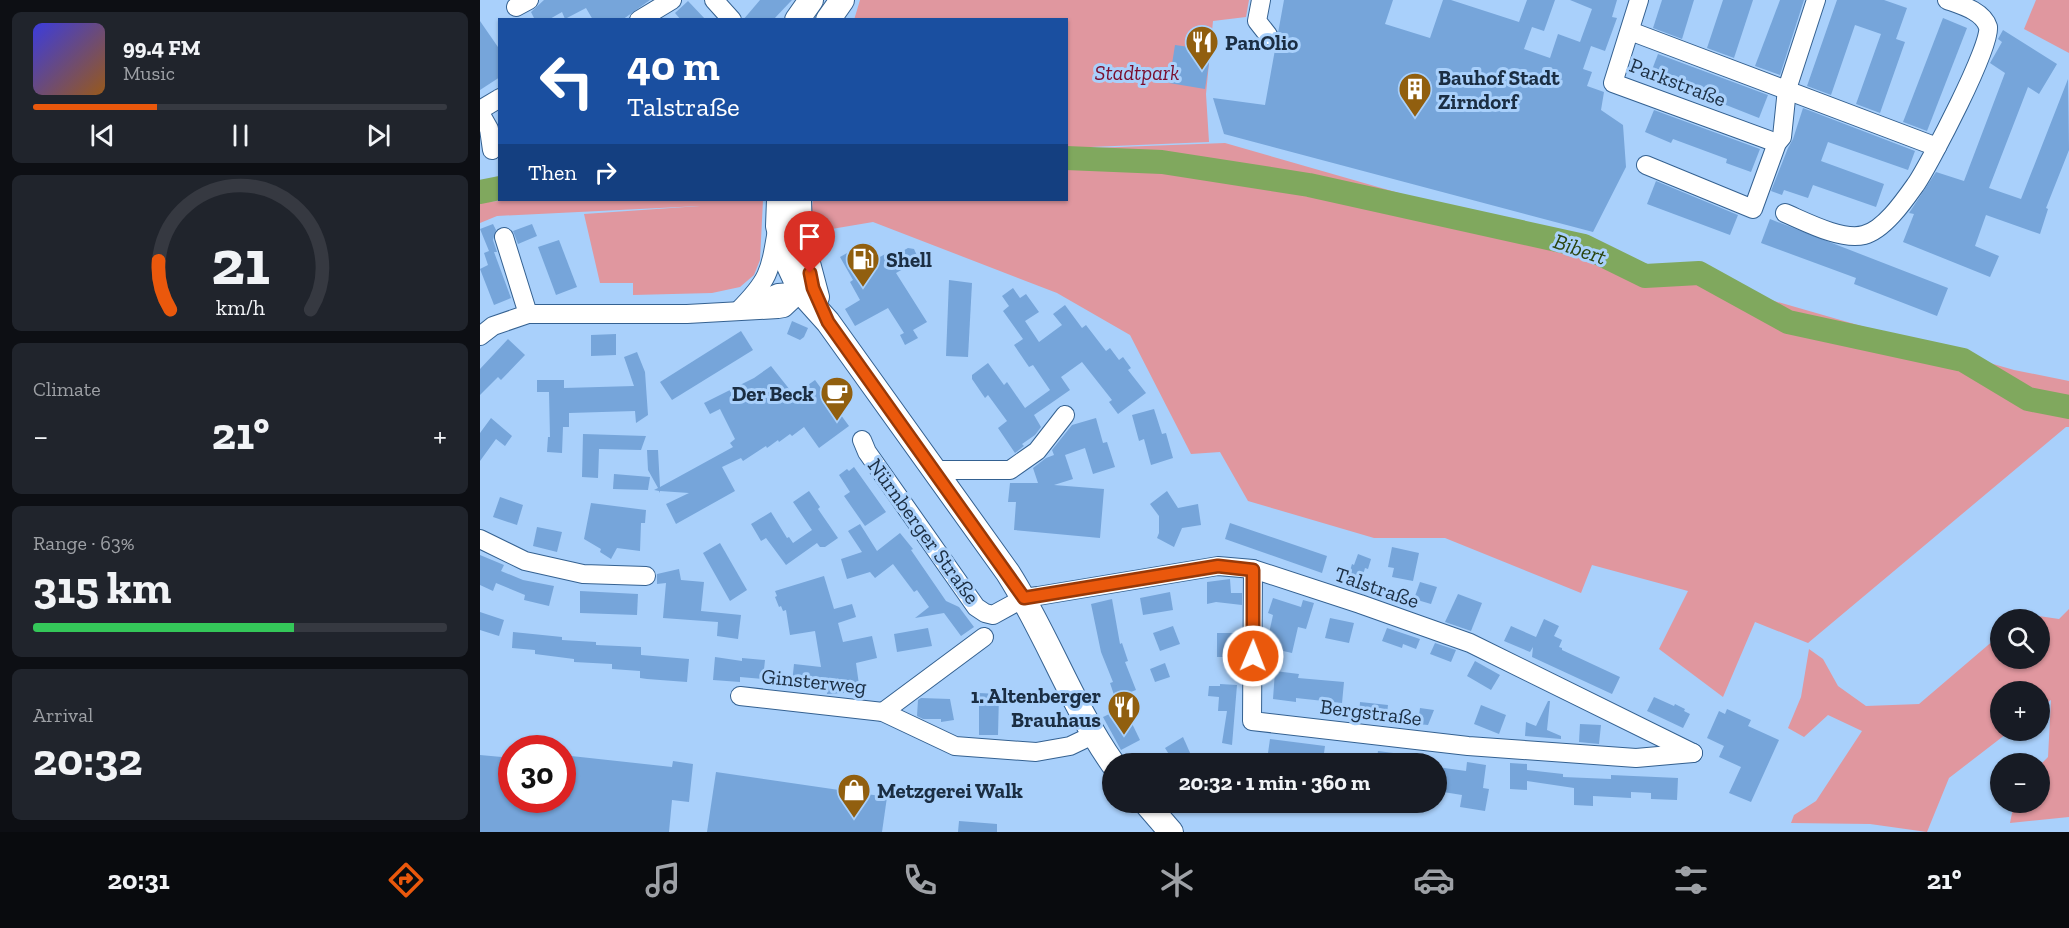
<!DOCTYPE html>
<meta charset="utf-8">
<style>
body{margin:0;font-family:"Zilla Slab",serif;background:#20242c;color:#f1f3f6;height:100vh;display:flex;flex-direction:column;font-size:22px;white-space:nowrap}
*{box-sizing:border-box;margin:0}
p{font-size:20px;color:#9ea1a6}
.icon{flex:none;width:33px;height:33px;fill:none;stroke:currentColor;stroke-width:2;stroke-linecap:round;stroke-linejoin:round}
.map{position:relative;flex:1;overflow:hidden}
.side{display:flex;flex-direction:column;gap:12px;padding:12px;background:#0d0f14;width:480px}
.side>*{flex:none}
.banner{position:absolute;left:18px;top:18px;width:570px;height:183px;border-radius:0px;box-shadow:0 2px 4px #0004;background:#1a4fa0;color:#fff;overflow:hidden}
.fabs{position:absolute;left:1510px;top:609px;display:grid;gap:12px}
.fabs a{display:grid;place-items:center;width:60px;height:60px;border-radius:50%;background:#171b24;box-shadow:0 2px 4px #0004;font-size:30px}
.speed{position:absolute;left:18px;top:735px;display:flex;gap:12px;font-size:30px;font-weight:700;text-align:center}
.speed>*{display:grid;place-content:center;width:78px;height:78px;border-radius:50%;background:#171b24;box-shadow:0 2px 4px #0004;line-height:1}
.speed .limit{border:9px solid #d22;background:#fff;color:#111}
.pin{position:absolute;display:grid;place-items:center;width:51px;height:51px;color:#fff;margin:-62px -26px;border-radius:50% 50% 50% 0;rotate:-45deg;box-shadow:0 0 6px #0007}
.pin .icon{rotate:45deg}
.me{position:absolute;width:66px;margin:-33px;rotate:1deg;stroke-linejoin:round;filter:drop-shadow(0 0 4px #0008)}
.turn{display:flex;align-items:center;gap:21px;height:126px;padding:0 30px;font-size:27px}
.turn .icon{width:78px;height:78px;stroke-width:2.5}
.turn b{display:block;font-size:42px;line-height:51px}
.then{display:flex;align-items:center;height:57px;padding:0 30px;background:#0003;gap:12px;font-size:22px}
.big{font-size:45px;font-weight:700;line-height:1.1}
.side .tile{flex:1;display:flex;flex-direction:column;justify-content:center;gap:9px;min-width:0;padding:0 21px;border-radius:9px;background:#20242c}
.side .dial{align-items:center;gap:0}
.dial svg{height:156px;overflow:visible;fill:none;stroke:#363941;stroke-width:7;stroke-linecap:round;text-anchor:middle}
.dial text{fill:#f1f3f6;stroke:none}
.song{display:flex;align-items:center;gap:18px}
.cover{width:72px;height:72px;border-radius:9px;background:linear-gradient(135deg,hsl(240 70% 55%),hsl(30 70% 35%))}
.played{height:6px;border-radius:3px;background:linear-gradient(90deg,#ea580c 30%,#363941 30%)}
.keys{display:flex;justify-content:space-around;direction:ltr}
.heat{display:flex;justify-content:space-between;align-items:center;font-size:33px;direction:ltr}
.charge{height:9px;border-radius:4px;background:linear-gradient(90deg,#34c759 63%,#363941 0)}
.trip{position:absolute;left:622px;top:753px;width:345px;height:60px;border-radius:30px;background:#171b24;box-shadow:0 2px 4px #0004;font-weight:700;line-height:60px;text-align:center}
.dock{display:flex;height:96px;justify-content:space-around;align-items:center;background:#090b0e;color:#9ea1a6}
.dock .icon{width:42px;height:42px}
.dock .on{color:#ea580c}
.dock b{font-size:27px;color:#f1f3f6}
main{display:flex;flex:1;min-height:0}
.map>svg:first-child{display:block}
.green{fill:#e0979f}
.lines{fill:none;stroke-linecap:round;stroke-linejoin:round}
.river{stroke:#80a85e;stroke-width:24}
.building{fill:#76a5da}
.minor-casing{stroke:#346191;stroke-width:20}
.major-casing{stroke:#346191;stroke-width:26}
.minor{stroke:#fff;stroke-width:18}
.major{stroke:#fff;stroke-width:24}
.route-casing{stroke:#983908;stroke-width:15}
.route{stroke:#ea580c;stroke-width:10}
.labels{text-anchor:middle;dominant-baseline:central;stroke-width:6;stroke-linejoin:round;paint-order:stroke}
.poi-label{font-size:21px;font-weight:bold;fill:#1b2e43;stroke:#a9d0fb;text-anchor:start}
.park-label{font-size:21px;font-style:italic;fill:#7a0d2d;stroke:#a9d0fb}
.street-label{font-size:21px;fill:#1b2e43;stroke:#a9d0fb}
.water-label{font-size:22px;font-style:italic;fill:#2b4510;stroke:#a9d0fb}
</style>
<main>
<section class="side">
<div class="tile">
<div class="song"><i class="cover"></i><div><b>99.4 FM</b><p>Music</p></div></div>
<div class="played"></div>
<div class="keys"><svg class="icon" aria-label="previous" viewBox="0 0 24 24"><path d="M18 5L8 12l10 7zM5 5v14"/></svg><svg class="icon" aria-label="pause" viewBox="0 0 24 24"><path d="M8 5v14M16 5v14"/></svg><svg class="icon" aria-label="next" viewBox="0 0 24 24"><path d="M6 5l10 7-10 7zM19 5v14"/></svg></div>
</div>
<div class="tile dial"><svg viewBox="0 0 100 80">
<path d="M14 69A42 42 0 1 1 86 69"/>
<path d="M14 69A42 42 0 0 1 8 44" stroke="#ea580c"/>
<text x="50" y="56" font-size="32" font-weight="700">21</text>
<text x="50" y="72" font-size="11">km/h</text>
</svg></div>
<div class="tile"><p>Climate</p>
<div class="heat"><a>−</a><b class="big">21°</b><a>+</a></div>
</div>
<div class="tile"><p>Range · 63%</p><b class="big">315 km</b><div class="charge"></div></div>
<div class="tile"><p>Arrival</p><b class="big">20:32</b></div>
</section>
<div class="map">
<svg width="1589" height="832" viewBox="0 0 1589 832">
<rect width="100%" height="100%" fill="#a9d0fb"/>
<g class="green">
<path d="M380,0h389l-3,17 -33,4 -7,73 3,48 -142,6 -1,-128h-212z"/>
<path d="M1556,0h33v53l-45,-24z"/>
<path d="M745,143l789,227 55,11v46h-3l-258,216 -53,-21 -32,75 -64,-48 29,-58 -96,-26 -11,28 -136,-55h-71l-126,-37 -28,-49 -29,2 -61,-119 -73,-42 -184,-71 -65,11 5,-33h253l1,-51z"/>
<path d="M38,200h245l-3,60 -6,15 -14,12 -28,6 -79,2v-12h-33l-16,-69 116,-8 -203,10 -17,7v-21z"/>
<path d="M1589,609v208l-59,6 4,-20 26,-1v-37l8,-8 3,-57 -11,7v-15h-39v38l9,1 -61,47 -22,54 -57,-8 -79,-1 3,-8 22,-14 46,-70 -34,-16 -24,22 -16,-9 13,-31 8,-48 14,10 15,27 28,20 53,-2 82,-70v24h39v-38l-21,-1 6,-5 34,5z"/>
</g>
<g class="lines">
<g class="river">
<path d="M586,158l96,4 147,23 275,61 61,30 54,-3 89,49 175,38 65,39 41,8"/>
<path d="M0,192l20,-4"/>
</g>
</g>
<g class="building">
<path d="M64,0h106l-28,20h-29l-7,-12 -21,11 -3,-7 -14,8h-13l-4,-8z"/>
<path d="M280,0h32l-19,20h-30z"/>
<path d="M804,0h109l-8,24 45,14 13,-38h8l68,22 8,-22h28l-11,31 -12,-4 -8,22 26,9 8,-24 22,8 12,-33 -22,-9h47l-5,17 5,1 -12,33 -14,-5 -8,23 9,3 -5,14 17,6 -3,18 22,15 3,42 -33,65 -369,-98 -11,-36 52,7z"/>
<path d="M1182,0h32l-12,39 -29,-11z"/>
<path d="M1243,0h30l-19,58 -27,-10z"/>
<path d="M1300,0h24l-24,75 -25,-9z"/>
<path d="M1357,0h47l23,8 -11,31 9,3 -25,71 -24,-9 25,-70 -26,-9 -24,70 -24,-9z"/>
<path d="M208,1l18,19h-25l-6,-7z"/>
<path d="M1463,18l24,10 -40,103 -24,-9z"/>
<path d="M0,21l20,29v27l-20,13z"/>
<path d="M1523,30l54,34 -18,30 -11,-7 -39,101 32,11 47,-120 1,71 -23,58 2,1 -8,25 -54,-19 -11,31 24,10 -9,21 -87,-35 11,-28 -5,-1 27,-41 28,9 41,-108 -15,-10 12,-21 -4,-3z"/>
<path d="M695,45l36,5 -6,39 -36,-6z"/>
<path d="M1178,54l110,41 -9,23 -109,-43z"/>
<path d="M1323,108l112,43 -7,19 -80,-28 -7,19 63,23 -8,23 -63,-22 -5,13 -24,-8 -2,5 -11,-4 17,-43 5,-9z"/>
<path d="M1174,110l106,39 -9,23 -25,-9 1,-4 -54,-20 -2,4 -26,-11z"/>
<path d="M1176,181l82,34 -8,20 -83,-31z"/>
<path d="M1290,219l178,69 -11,28 -83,-32 2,-6 -95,-35z"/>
<path d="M13,224l3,6 -3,10 4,12h-3l17,46 -17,7 -14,-36 8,-4 -4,-12 5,-2 -9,-22z"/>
<path d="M52,224l5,12 -19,8 -5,-13z"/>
<path d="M79,240l18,47 -21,8 -18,-48z"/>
<path d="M390,243l8,15 11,-6 3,5 16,-9 6,1 5,11 -23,13 31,49 -14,8 5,8 -13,7 -5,-10 4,-2 -16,-25 -33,18 -10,-17 15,-9 -10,-18 3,-2 -13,-23 23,-13 1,2z"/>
<path d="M469,280l23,3 -4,74 -22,-1z"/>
<path d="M533,288l7,10 6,-4 13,18 -14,9 14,21 23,-17 -9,-11 12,-9 17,23 4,-3 20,26 4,-3 9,12 4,-3 8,11 -3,2 18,23 -28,21 -9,-12 3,-2 -30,-38 -21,15 9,13 -36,25 7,12 -6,8 -13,9 2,2 -9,7 -17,-25 9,-7 -19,-26 -3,3 -13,-19v-4l16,-12 16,22 3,-3 18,26 25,-18 -17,-25 -4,2 -15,-22 9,-6 -20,-28 6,-5 -7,-10z"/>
<path d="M312,321l16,7 -4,9 -4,3 -13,-6z"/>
<path d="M261,331l12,19 -81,50 -12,-18z"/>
<path d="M136,334v21l-25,1v-21z"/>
<path d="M28,339l17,16 -24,25 -3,-3 -18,18v-26z"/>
<path d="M157,352l8,20 3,43 -12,8 -1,-12 -66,2v14h-6l-1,26 -15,-1 1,-15h2l-1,-45h-12v-12h27v8l70,-2 -10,-29z"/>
<path d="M291,366l23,29 21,-15 34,46 -30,22 -15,-21 -12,9 -2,-2 -11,8 -1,-2 -11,8 -1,-2 -23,15 -2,-3 -19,9 13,24 -59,33 -10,-20 23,-11 -29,-2v2l-1,-2 -5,-1 4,-2 -10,-18 -1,-20h11l2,37 73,-40 -3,-4 5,-4 -15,-30 -10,5 -6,-11 50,-25z"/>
<path d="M674,409l8,25 4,-1 7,25 -22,7 -7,-26 -5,2 -7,-26z"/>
<path d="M11,418l21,18 -7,10 -9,-7 -16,22v-28z"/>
<path d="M616,418l7,25 4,-1 8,25 -22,7 -8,-26 -20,7 8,24 -19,6 50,4 -4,49 -86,-8 2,-28h-8l2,-19h28l-5,-15 13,-10 8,-3 -2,-5 20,-25z"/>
<path d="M103,434l63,2 -5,14 -42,-1 -1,29 -16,-1z"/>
<path d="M374,467l32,45 -21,14 -21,-30 6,-4 -11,-17 8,-6 2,2z"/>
<path d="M134,474l36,3 -2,13 -35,-1z"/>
<path d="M329,491l11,16 -2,2 20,29 -13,9h-5l-3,-4 -31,22 -20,-27 -5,3 -10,-17 20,-12 16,26 2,-1 4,6 19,-13 -19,-28z"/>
<path d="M687,491l11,17 20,-4 3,21 -19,3 -8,19 -17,-9 2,-5v-17l-9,-12z"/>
<path d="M20,497l23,8 -6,20 -24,-8z"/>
<path d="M111,503l55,7 -1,13h-4l-1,28 -23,-3 -6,11 -11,-7 1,-3 -17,-10z"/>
<path d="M750,523l97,33 -5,17 -97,-34z"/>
<path d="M380,524l17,27 23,-18 13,16 -2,1 35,51 13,6 15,20 -13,9 -17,-23 -29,5 14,-11 -12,-17 -3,2 -21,-28 -18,14 -5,-6 -23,7 -6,-20 21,-7 -14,-21z"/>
<path d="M57,527l25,5 -5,20 -24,-6z"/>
<path d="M240,543l27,47 -17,11 -27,-48z"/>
<path d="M912,547l27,6 -6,28 -21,-4 2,-9 -6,-1z"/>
<path d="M878,554l13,5 -3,10 -3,-1 -6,20 -13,-4 6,-20 2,1z"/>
<path d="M0,555l24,10 -3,6 22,9 31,6 -5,20 -25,-6 1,-5 -29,-12 -3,8 -13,-6z"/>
<path d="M199,569l2,11 23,2 -3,29 40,4 -3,24 -21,-3 1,-14 -55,-4 3,-35 -9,1v-10z"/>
<path d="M344,576l10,33 18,-5 4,13 -18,6 5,19 29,-6 5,22 -21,5 4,29 -33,2 -1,-8 -34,-3 2,-19 27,3 -6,-36 -25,4 -4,-25 -3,1 -2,-5 -2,1 -4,-10 2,-1 -2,-5z"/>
<path d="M750,579l1,14h11v12l-26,-3 -9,2v-22z"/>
<path d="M940,582l17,5 -6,17 -17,-5z"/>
<path d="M100,591l58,3 -1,21 -57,-2z"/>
<path d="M690,592l3,18 -30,5 -3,-17z"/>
<path d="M978,594l24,9 -11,28 -26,-9z"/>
<path d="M793,598l28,9 2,-7 11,3 -8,26 -8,-2 -6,26 -26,-6 7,-32 -5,-2z"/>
<path d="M632,599l8,45 2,-1 6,18 -3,1 11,28 -21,8 -5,-15 3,-1 -12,-30 -10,-48z"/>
<path d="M0,612l24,8 -5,16 -19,-6z"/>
<path d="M850,618l24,5 -5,20 -24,-5z"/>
<path d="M1064,619l15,7 -5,10 8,4 -3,7 3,1v2l58,27 -8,17 -80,-37 1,-10 -3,5 -26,-11 7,-15 25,11z"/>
<path d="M693,626l7,18 -20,7 -7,-18z"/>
<path d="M448,628l4,18 -35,6 -3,-18z"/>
<path d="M907,628l33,11 -4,10 -13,-5 -1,4 -20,-7z"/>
<path d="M33,632l49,5v3l34,2v3l45,2v8l48,4 -2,23 -40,-3 -7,-1v-7l-28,-2v-5l-38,-2v-3l-39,-5v-4l-23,-2z"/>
<rect x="737" y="633" width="20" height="24"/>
<path d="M955,643l21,7 -5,12 -21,-8z"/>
<path d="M235,657l27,4v-3l23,2 -2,19 -23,-2v5l-27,-2z"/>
<path d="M995,661l25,14 -9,15 -24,-14z"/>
<path d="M685,663l5,14 -15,5 -5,-13z"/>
<path d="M795,671l24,3 -1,4 46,4 -2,21 -46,-5v4l-23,-3z"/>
<path d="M740,684l17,1 -5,60 -10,-2 5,-32h-9l1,-14 -11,-1 1,-10h11z"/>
<path d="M499,693l20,1 -1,41h-19z"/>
<path d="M1174,697l20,9 1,-2 10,5 -1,2 6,3 -7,14 -36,-17z"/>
<path d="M441,698l29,1 4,21 -13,2v-3h-18l-6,-3 1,-16z"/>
<path d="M1068,701h2l-3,29 14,6v3l-36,-3 1,-14 10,4z"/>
<path d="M880,702l28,3 -2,17 -27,-2z"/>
<path d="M1001,705l25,10 -7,19 -25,-10z"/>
<path d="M644,707l16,33 -19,10 -18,-33z"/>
<path d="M940,708l14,2 -6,15 -10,-1z"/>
<path d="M1247,709l24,11 -3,6 31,14 -28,62 -22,-9 12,-26 -22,-10 5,-11 -17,-8 12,-27 6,3z"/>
<path d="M1100,724l21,1 -2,19 -20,-2z"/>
<path d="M703,737l12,27h-20l-10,-16z"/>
<path d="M790,739l55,7 -2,14 -55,-7z"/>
<path d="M898,751l23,3 -2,10h-23z"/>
<path d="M0,755l32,3v42h50v-45l110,12 1,-6 20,3 -4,38 -17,-2 -3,32h-189z"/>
<path d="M987,762l19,3 -3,23 6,1 -4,22 -25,-4 2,-12 -25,-4v-24l29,4z"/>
<path d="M1030,763l17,1v6l36,4v3l48,2v-4l67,3 -1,22 -26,-1v-6l-20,-1v6l-38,-2v10l-19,-1v-17l-47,-7v9l-17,-1z"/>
<path d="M236,772l171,25 -5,35h-175z"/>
<path d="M479,821l38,3v8h-39z"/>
</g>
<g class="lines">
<g class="minor-casing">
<g id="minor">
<path d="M234,0l18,20"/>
<path d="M781,0l-4,21 11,14"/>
<path d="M1159,0l-26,83 164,60"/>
<path d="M36,7l13,-7"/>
<path d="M159,20l33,-20"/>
<path d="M1150,31l307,116"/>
<path d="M0,110l20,-12"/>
<path d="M0,113l9,16 3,21"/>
<path d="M1166,165l107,44 24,-66 5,-6 5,-48 29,-89"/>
<path d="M1305,213c21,9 57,28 79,22 20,-5 40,-34 52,-51 13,-19 77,-141 72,-157 -5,-16 -27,-22 -41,-27"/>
<path d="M24,237l24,77"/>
<path d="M268,306l30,-13 27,-2"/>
<path d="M258,311c31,-31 32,-39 39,-81"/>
<path d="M0,336l13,-10 35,-12h159l91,-5 6,-1 17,-16"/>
<path d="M382,440l5,12 109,155 9,6 8,2 31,-17 14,-2 180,-30 35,3 107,35 110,39 223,110"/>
<path d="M454,470h76l27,-19 28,-36"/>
<path d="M0,539l45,22 58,13 63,2"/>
<path d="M773,569l-1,152 216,25 168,12 57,-5"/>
<path d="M260,696l143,16 72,34 81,6 34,-6 23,-11"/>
<path d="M403,712l101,-75"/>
</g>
</g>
<g class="major-casing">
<g id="major">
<path d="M317,20l14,-20"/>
<path d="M348,20l14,-20"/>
<path d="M299,200l-1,26 11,40 12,26 27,30 180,251c39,61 63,131 105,191"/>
<path d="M319,200l1,33 17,64"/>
<path d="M665,802l26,30"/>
</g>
</g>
<use href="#minor" class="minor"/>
<use href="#major" class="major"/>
</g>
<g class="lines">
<g class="route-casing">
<path id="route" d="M330,273l3,15 15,34 196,276 194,-32 35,4v86"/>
</g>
<use href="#route" class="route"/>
</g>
<defs>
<g id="restaurant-pin" transform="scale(1.725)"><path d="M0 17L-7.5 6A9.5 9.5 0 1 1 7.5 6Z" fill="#915f0f" stroke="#a9d0fb"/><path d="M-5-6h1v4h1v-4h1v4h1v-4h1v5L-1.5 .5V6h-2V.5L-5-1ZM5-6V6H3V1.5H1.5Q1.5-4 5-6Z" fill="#fff"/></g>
<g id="building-pin" transform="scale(1.725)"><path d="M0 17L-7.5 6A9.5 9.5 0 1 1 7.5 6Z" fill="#915f0f" stroke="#a9d0fb"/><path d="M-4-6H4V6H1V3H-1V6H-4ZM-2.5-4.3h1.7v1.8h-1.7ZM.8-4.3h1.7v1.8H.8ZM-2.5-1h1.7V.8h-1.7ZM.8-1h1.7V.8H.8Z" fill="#fff"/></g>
<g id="fuel-pin" transform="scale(1.725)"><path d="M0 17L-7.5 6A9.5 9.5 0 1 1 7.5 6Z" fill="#915f0f" stroke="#a9d0fb"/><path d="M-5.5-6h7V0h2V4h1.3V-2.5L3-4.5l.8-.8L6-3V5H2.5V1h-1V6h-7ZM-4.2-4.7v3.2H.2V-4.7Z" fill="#fff"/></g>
<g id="cafe-pin" transform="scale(1.725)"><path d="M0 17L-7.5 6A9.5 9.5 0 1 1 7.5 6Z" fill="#915f0f" stroke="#a9d0fb"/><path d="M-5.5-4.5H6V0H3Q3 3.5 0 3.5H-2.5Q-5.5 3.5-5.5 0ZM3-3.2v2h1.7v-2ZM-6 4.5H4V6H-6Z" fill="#fff"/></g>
<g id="shop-pin" transform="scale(1.725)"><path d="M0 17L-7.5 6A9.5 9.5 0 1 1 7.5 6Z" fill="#915f0f" stroke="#a9d0fb"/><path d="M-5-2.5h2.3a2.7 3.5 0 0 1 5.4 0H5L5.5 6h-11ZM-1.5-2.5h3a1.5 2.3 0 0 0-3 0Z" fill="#fff"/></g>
</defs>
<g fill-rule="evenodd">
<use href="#restaurant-pin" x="722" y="42"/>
<use href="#building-pin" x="935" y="89"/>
<use href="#fuel-pin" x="383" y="259"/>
<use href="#cafe-pin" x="357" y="393"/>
<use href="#restaurant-pin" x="644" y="707"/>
<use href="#shop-pin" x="374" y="790"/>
</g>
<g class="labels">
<g class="poi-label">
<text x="745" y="42">PanOlio</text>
<text x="958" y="77">Bauhof Stadt<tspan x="958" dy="24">Zirndorf</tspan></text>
<text x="406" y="259">Shell</text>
<text x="334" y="393" text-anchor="end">Der Beck</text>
<text x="621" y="695" text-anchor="end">1. Altenberger<tspan x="621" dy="24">Brauhaus</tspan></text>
<text x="397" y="790">Metzgerei Walk</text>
</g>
<g class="park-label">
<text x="657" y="72">Stadtpark</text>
</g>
<g class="street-label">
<text transform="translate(1198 82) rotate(21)">Parkstraße</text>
<text transform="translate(444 531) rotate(54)">Nürnberger Straße</text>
<text transform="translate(897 587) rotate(19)">Talstraße</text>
<text transform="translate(334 681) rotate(6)">Ginsterweg</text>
<text transform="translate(891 712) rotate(7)">Bergstraße</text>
</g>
<g class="water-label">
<text transform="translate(1100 249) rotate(19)">Bibert</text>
</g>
</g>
</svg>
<div class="fabs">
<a><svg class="icon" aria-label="search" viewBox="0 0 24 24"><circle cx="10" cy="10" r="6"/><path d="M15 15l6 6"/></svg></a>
<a>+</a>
<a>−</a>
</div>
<div class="speed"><div class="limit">30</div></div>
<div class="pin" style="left:330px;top:273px;background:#d93025"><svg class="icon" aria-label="arrive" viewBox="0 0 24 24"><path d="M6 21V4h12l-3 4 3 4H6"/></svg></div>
<svg class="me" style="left:773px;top:656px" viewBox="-20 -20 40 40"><circle r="17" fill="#ea580c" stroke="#fff" stroke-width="3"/><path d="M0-11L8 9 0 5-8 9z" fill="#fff"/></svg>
<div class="trip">20:32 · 1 min · 360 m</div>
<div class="banner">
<div class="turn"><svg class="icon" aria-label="left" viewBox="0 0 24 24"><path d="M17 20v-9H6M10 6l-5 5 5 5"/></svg><div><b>40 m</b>Talstraße</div></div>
<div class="then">Then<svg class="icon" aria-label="right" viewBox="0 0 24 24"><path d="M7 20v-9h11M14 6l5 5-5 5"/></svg></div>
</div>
</div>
</main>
<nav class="dock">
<b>20:31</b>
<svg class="icon on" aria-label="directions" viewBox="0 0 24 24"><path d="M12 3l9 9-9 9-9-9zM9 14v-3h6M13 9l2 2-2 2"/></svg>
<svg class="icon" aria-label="music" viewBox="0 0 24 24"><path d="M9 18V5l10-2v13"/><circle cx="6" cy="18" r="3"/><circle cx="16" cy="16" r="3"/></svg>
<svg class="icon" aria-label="phone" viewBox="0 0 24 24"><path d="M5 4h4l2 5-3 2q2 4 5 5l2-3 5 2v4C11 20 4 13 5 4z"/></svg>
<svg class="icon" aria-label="climate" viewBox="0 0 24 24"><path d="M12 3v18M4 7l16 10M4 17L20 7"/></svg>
<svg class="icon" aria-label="car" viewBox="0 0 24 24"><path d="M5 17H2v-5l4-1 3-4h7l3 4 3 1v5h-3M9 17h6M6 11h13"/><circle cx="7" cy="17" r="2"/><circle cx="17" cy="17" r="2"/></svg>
<svg class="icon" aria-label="filters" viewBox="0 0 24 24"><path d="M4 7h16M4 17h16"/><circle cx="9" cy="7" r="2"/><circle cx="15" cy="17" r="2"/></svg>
<b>21°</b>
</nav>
